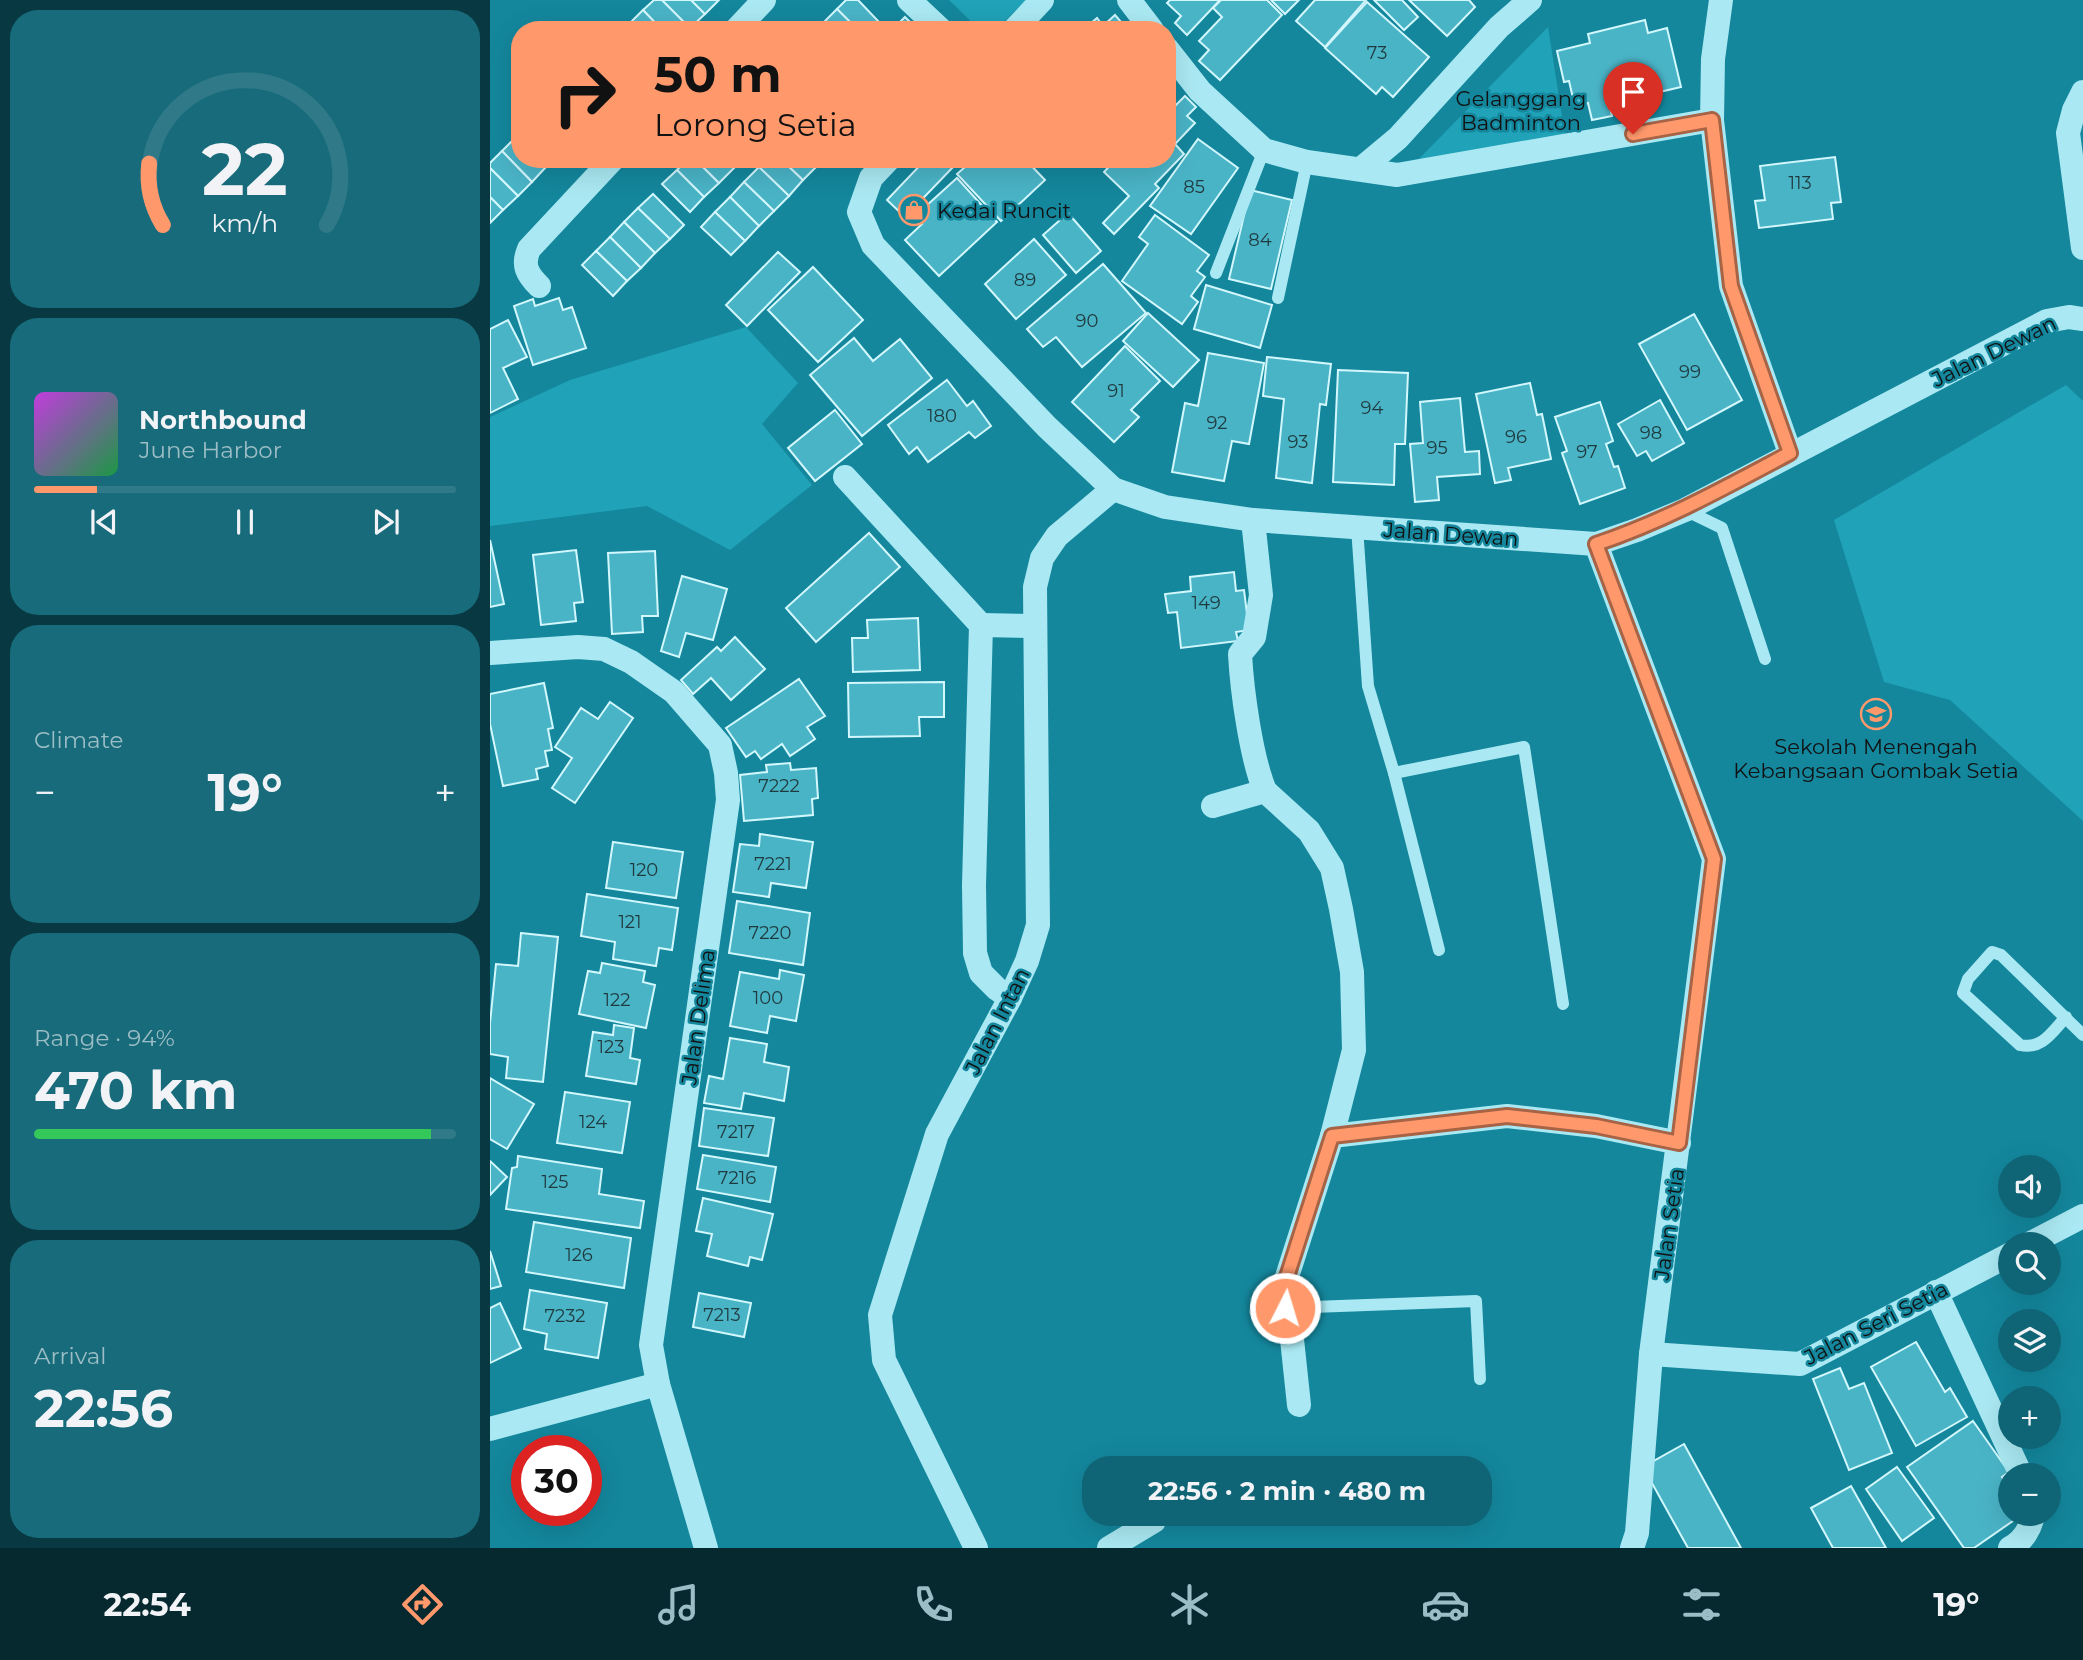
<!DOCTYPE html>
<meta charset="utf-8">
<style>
body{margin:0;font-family:Montserrat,sans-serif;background:#186b7b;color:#f1f3f6;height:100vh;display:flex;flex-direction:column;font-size:26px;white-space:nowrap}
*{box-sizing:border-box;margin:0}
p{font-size:23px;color:#9bbdc5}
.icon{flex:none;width:38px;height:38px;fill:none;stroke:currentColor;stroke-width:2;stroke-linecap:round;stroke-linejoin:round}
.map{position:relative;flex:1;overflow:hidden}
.side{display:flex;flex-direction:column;gap:10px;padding:10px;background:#083841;width:490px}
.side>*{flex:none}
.top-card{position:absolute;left:21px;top:21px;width:665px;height:147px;border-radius:28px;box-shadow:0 7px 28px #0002;background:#ff996c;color:#111;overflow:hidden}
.buttons{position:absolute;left:1508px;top:1155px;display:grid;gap:14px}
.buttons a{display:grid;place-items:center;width:63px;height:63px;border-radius:50%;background:#0f6576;box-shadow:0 7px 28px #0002;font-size:35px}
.speed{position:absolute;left:21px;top:1435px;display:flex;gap:14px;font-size:35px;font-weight:700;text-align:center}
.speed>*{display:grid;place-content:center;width:91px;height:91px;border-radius:50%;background:#0f6576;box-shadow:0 7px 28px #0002;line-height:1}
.speed .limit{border:10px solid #d22;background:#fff;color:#111}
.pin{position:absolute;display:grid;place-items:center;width:60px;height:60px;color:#fff;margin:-72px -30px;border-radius:50% 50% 50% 0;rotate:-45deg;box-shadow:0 0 7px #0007}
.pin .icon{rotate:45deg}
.me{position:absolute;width:77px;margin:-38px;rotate:5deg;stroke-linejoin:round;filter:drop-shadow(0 0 5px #0008)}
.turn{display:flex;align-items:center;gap:24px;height:147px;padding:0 28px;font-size:32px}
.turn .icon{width:91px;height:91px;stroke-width:2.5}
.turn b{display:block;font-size:49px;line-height:60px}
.big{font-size:52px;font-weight:700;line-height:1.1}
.side .widget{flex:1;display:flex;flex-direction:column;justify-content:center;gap:10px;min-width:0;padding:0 24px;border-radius:28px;background:#186b7b}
.side .dial{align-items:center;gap:0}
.dial svg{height:182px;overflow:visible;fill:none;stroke:#2f7988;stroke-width:7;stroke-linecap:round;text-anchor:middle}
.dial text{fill:#f1f3f6;stroke:none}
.song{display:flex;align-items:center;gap:21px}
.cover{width:84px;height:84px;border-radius:10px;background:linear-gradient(135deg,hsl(290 70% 55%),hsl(140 70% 35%))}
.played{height:7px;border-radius:4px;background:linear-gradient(90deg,#ff996c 15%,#2f7988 15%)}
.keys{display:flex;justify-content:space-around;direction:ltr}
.heat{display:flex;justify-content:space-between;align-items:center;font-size:38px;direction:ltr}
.charge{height:10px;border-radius:5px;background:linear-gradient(90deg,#34c759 94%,#2f7988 0)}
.trip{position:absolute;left:592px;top:1456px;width:410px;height:70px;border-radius:28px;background:#0f6576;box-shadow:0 7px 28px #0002;font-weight:700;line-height:70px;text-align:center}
.tabs{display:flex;height:112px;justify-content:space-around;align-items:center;background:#06282f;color:#9bbdc5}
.tabs .icon{width:49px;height:49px}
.tabs .on{color:#ff996c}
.tabs b{font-size:32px;color:#f1f3f6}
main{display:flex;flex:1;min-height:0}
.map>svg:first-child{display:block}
.green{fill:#20a2b8}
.building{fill:#4ab4c7;stroke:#d2f7fd;stroke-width:2}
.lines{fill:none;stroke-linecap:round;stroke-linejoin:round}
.lane{stroke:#aae9f3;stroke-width:12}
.street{stroke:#aae9f3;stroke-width:24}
.route-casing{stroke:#a66346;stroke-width:18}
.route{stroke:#ff996c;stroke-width:12}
.labels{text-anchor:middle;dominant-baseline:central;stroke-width:5;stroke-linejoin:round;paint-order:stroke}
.number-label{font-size:18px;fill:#1f3a3e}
.park-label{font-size:21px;fill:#111;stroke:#14879d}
.poi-label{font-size:21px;fill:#111;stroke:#14879d;text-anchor:start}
.street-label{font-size:21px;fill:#111;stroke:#14879d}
</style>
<main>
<section class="side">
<div class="widget dial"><svg viewBox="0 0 100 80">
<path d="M14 69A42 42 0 1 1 86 69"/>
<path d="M14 69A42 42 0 0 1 8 42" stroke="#ff996c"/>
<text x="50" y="56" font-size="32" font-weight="700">22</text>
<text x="50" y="72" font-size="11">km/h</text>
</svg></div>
<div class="widget">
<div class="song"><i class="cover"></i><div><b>Northbound</b><p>June Harbor</p></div></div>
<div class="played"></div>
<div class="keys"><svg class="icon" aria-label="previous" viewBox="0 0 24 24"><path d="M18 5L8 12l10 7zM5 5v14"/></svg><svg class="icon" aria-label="pause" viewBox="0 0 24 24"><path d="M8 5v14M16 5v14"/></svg><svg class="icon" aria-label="next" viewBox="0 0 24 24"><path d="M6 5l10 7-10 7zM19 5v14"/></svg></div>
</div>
<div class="widget"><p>Climate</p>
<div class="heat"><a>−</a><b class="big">19°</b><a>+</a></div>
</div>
<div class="widget"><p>Range · 94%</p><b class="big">470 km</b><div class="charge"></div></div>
<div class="widget"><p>Arrival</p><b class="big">22:56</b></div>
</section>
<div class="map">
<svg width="1593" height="1548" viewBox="0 0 1593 1548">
<rect width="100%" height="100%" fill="#14879d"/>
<g class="green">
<path d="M459,0h77l-30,30h-16z"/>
<path d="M1058,27l18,115 -155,25z"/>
<path d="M256,327l52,56 -36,41 50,61 -82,65 -83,-44 -157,20v-109l80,-37z"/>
<path d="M1576,385l17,16v420l-133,-121 -66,-18 -50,-162z"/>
</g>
<g class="building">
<path d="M164,0h8l28,28 -28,2 -19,-20z"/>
<path d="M172,0h29l14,14 -15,14z"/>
<path d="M201,0h28l-14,14z"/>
<path d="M356,0h12l21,22 -8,8h-13l-21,-21z"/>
<path d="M680,0h50l-33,35 -12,-12 6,-7 -14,-13z"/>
<path d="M731,0h46l15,15 -62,65 -21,-19 10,-11 -10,-9 23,-24 -9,-9z"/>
<path d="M781,0h28l-14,14z"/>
<path d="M825,0h51l-41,47 -29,-26z"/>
<path d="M884,0h28l16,17 -14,13z"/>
<path d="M919,0h60l6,7 -28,29z"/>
<path d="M877,2l62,55 -36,40 -11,-10 -6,7 -51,-46z"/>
<path d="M347,9l21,21h-29l-6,-7z"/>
<path d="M153,10l19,20h-29l-5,-5z"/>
<path d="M625,15l13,15h-45l14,-12 6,8z"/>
<path d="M415,17l13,13h-26z"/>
<path d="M1155,20l3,13 19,-5 14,59 -30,7 -2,-8 -42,10 5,20 -20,4 -4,-17 -13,4 -6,-26 -5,1 -7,-31 33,-8 -2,-9z"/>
<path d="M695,96l11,11 -9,9 8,7 -20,21 9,10 -29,30 4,4 -45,46 -11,-11 26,-27 -25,-24 12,-13h9l3,3 3,-3h36v-45z"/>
<path d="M26,137l4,3v19h19l7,8 -14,15 -30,-31z"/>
<path d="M708,139l40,29 -47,66 -41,-28z"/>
<path d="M12,151l30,31 -14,14 -28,-28v-5z"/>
<path d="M1345,157l6,45 -10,1 2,16 -74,9 -4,-27 10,-1 -5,-34z"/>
<path d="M197,159h8l24,24 -15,14 -27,-27z"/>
<path d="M205,159h29l10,9 -15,15z"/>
<path d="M276,159h15l22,21 -14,16 -30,-29z"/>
<path d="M291,159h30l7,6 -15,15z"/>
<path d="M436,159h22l7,6 -50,52 -18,-17z"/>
<path d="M484,159h51l20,21 -44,41 -44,-47z"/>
<path d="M269,167l30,29 -15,15 -30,-29z"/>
<path d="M0,168l28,28 -15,14 -13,-13z"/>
<path d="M187,170l27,27 -14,15 -28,-28z"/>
<path d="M467,178l40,44 -58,54 -34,-36 17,-16 -7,-8z"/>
<path d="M254,182l30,29 -15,15 -29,-29z"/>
<path d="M760,190l42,10 -21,89 -42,-10z"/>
<path d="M163,194l31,31 -14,14 -32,-31z"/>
<path d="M0,197l13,13 -13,13z"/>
<path d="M240,197l29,29 -14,15 -30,-29z"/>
<path d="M148,208l32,31 -15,14 -31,-31z"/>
<path d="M225,212l30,29 -14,14 -30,-28z"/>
<path d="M578,213l33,38 -25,22 -33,-38z"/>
<path d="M665,215l54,40 -12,16 8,6 -14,19 7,6 -16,22 -60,-43 26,-37 -9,-7z"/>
<path d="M134,222l31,31 -14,15 -31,-31z"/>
<path d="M120,237l31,31 -14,13 -31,-30z"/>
<path d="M544,239l32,36 -50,44 -31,-35z"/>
<path d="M106,251l31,30 -14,15 -31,-31z"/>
<path d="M288,252l22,20 -53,54 -21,-21z"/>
<path d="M613,264l43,49 -64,54 -26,-30 -13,10 -16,-18z"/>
<path d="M323,267l50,53 -45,42 -50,-52z"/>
<path d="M716,285l66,20 -12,43 -66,-19z"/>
<path d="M69,298l4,12 9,-3 14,41 -53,17 -19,-59 19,-7 2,7z"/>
<path d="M658,313l51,47 -26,27 -50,-46z"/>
<path d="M1204,314l48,86 -55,30 -48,-86z"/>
<path d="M18,320l19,37 -24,11 15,31 -28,14v-84z"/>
<path d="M364,338l19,23 27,-22 32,39 -70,58 -52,-61z"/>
<path d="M635,346l35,35 -29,29 8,7 -25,25 -42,-40z"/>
<path d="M718,353l56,10 -15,81 -17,-3 -8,40 -52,-9 13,-69 13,3z"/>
<path d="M777,357l64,7 -5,41 -6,-1 -8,79 -36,-5 8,-79 -21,-3z"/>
<path d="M848,370l70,3 -3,71h-10l-1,41 -61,-3z"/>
<path d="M457,380l20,26 6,-5 18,25 -16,12 -6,-6 -41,30 -11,-15 -8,7 -21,-29z"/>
<path d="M1040,383l7,32 5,-1 9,45 -43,9 3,12 -16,3 -19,-89z"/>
<path d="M970,398l5,54 14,-1 1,23 -43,3 2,23 -24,2 -5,-58 13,-1 -3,-41z"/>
<path d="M1170,400l24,43 -32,18 -6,-10 -9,5 -19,-32z"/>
<path d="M1110,402l13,39 -7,3 8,23 4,-1 7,22 -45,16 -18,-51 5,-2 -12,-34z"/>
<path d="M345,410l27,34 -47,37 -27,-33z"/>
<path d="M379,533l31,34 -84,75 -30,-34z"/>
<path d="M0,540l14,64 -14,3z"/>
<path d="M86,550l7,52 -9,1 2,18 -35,4 -8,-70z"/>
<path d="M165,551l3,65h-16l1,16 -31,2 -4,-81z"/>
<path d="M744,572l2,19 8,-1 5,40 -13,2 2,9 -57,7 -4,-36 -9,1 -3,-19 26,-3 -1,-14z"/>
<path d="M192,576l45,13 -14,51 -27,-7 -7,24 -18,-6z"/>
<path d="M428,618l2,52 -67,2 -1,-34h16l-1,-18z"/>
<path d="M245,637l30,32 -34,31 -20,-22 -18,16 -12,-14 36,-33 4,4z"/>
<path d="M309,679l26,37 -18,11 8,12 -25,17 -8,-12 -21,15 -6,-8 -9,6 -20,-29z"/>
<path d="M454,682v35h-25l1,19 -71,1 -1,-54z"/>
<path d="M54,683l9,45 -5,1 4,21 -7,1 3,15 -12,3 2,10 -35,7 -13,-62v-30z"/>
<path d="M120,702l23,16 -58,85 -23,-15 20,-30 -17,-11 26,-39 17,11z"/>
<path d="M300,763l1,7 25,-2 2,30 -6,1 1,16 -69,6 -4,-46 27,-3 -1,-7z"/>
<path d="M270,834l53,8 -7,46 -35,-5 -2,14 -36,-5 7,-48 19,2z"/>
<path d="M123,842l70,10 -7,46 -70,-10z"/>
<path d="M97,894l91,14 -6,42 -13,-2 -3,18 -43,-7 2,-17 -34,-6z"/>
<path d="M247,901l73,12 -7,52 -74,-12z"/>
<path d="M31,933l37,4 -15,145 -37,-4 2,-21 -18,-3v-31l6,-59 22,2z"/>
<path d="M112,963l43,8 -2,11 12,3 -9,43 -67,-14 9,-43 12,2z"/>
<path d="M290,970l24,5 -8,46 -26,-5 -3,17 -37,-7 10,-54 39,7z"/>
<path d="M124,1025l20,3 -4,30 10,2 -4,24 -50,-8 7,-44 20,3z"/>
<path d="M240,1038l37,6 -3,18 25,5 -5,34 -40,-8 -3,16 -37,-6 5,-27 14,3z"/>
<path d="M0,1078l44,26 -27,45 -17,-10z"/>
<path d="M75,1092l65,10 -8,51 -65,-10z"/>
<path d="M214,1108l70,10 -6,38 -69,-10z"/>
<path d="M213,1155l73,12 -6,35 -73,-13z"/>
<path d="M28,1156l84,13 -3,25 45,7 -4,27 -134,-19 6,-41 5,-1z"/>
<path d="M0,1161l17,16 -17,18z"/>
<path d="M213,1198l70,16 -11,46 -12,-3 -2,9 -41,-10 5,-22 -16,-3z"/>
<path d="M44,1222l97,16 -7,50 -98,-16z"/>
<path d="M0,1251l11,35 -11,3z"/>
<path d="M40,1290l77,13 -9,55 -53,-9 2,-15 -23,-5z"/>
<path d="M209,1293l52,10 -7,34 -51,-10z"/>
<path d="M10,1303l21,45 -31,15v-55z"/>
<path d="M1426,1342l29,50 5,-4 17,29 -51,29 -45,-79z"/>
<path d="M1350,1368l9,21 15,-6 28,70 -43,17 -36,-91z"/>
<path d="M1483,1421l36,51 -7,5 9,13v24h12l-49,34h-10l-57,-81z"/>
<path d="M1194,1444l57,104h-53l-45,-81z"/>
<path d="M1407,1467l37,51 -32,23 -36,-52z"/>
<path d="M1361,1486l35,62h-53l-22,-40z"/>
</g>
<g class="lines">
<g class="lane">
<path d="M726,273l48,-123"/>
<path d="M788,298l29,-136"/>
<path d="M1195,510l37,18 43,131"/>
<path d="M867,527l11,159 26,87 130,-26 39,257"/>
<path d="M904,773l45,177"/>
<path d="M1576,1017c-14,15 -24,33 -46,28l-57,-52 5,-14 24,-27 9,3 82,80"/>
<path d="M795,1308l191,-7 4,78"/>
</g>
<g class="street">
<path d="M419,0l32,30"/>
<path d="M639,0l23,30"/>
<path d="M1231,0l-8,59 -1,61 19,166 59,167"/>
<path d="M246,30l28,-30"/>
<path d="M524,30l28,-30"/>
<path d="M677,49l33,42 64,59 43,12 90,13 315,-55"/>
<path d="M1593,92l-9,18 -6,23 15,115"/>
<path d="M399,159l-18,19 -12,34 14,33 174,182 66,62 52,18 88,13 343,24 41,-14 48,-20 362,-189 22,-4 14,2"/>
<path d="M872,168l36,-30 101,-111 31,-27"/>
<path d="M49,286c-12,-12 -17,-21 -10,-37l84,-90"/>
<path d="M355,477l136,148 -7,260 1,68 6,20 16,16 13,9"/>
<path d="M1106,544l118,315 -63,495 -14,179 -5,15"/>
<path d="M491,625l53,1"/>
<path d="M0,653l88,-6 26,2 27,13 43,30 46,53 6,28 2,27 -77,545 7,39 48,164"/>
<path d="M775,791l44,40 23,37 9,41 11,63 2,78 -22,86"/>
<path d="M723,806l52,-15c-14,-34 -23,-100 -25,-137l14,-17 7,-42 -8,-75"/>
<path d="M1539,1244l54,-28"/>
<path d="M1446,1292l85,183"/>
<path d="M1161,1354l149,10 211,-110"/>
<path d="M809,1405l-8,-75 -6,-22v-25l47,-147 175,-20 89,10 83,17"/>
<path d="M0,1429l168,-45"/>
<path d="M486,1548l-92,-188 -4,-45 57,-181 73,-136 17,-37 11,-36 -3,-338 7,-29 15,-22 56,-47"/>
<path d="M619,1548l45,-27"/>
<path d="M1520,1548c13,-7 21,-20 23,-34"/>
</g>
</g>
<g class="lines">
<g class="route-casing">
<path id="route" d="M795,1308v-25l47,-147 175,-20 89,10 83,17 35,-284 -118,-315c69,-23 130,-57 194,-91l-59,-167 -19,-166 -79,14"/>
</g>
<use href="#route" class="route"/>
</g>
<defs>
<g id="shop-ring" transform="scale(1.575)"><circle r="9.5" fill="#14879d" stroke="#ff996c" stroke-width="1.5"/><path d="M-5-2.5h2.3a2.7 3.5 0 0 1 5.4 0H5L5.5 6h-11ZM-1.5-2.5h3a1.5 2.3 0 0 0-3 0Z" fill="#ff996c"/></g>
<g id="school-ring" transform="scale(1.575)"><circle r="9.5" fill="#14879d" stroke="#ff996c" stroke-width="1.5"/><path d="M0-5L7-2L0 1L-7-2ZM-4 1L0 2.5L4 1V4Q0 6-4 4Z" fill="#ff996c"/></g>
</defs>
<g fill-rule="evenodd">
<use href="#shop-ring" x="424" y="210"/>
<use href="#school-ring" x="1386" y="714"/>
</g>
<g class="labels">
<g class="number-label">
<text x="887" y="53">73</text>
<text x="1310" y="183">113</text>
<text x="704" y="187">85</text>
<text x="770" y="240">84</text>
<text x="535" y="280">89</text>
<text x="597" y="321">90</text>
<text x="1200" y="372">99</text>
<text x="626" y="391">91</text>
<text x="882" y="408">94</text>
<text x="452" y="416">180</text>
<text x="727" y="423">92</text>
<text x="1161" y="433">98</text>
<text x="1026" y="437">96</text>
<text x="808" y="442">93</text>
<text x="947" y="448">95</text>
<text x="1097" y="452">97</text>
<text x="716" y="603">149</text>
<text x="289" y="786">7222</text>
<text x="283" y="864">7221</text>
<text x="154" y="870">120</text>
<text x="140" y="922">121</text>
<text x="280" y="933">7220</text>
<text x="278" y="998">100</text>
<text x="127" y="1000">122</text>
<text x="121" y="1047">123</text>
<text x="103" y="1122">124</text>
<text x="246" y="1132">7217</text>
<text x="247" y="1178">7216</text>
<text x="65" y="1182">125</text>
<text x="89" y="1255">126</text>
<text x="232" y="1315">7213</text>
<text x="75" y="1316">7232</text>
</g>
<g class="park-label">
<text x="1031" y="98">Gelanggang<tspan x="1031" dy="24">Badminton</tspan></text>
</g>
<g class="poi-label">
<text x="447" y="210">Kedai Runcit</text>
<text x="1386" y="746" text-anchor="middle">Sekolah Menengah<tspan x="1386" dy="24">Kebangsaan Gombak Setia</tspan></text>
</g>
<g class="street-label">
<text transform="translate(1504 351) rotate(-26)">Jalan Dewan</text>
<text transform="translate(961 534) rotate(4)">Jalan Dewan</text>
<text transform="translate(208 1017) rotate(-82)">Jalan Delima</text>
<text transform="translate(507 1021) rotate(-63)">Jalan Intan</text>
<text transform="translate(1179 1224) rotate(-82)">Jalan Setia</text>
<text transform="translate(1386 1323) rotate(-27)">Jalan Seri Setia</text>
</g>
</g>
</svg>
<div class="buttons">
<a><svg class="icon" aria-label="sound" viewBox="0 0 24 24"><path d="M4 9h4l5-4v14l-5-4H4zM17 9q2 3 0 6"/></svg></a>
<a><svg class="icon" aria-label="search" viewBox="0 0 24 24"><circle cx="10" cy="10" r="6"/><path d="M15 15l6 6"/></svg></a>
<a><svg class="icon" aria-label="layers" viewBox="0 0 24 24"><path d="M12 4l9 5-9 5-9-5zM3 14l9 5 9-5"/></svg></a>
<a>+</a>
<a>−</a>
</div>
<div class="speed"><div class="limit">30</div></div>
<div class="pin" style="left:1143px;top:134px;background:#d93025"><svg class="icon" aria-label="arrive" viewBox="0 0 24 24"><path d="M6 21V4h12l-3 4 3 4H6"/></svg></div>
<svg class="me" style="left:795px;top:1308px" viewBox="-20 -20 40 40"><circle r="17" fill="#ff996c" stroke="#fff" stroke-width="3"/><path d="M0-11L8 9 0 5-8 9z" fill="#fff"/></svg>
<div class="trip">22:56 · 2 min · 480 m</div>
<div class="top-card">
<div class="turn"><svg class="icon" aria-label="right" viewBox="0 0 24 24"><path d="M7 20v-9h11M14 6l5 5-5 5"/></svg><div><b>50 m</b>Lorong Setia</div></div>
</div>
</div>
</main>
<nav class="tabs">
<b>22:54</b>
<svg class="icon on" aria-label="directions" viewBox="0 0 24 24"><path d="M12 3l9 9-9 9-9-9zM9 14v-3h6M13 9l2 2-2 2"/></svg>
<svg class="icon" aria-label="music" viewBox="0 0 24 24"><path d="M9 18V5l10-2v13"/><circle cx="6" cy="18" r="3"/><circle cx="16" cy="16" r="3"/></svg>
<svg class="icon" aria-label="phone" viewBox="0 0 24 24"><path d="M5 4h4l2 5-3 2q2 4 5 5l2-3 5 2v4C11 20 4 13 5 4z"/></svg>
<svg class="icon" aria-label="climate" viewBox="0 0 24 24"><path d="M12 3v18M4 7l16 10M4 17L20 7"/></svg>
<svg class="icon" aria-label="car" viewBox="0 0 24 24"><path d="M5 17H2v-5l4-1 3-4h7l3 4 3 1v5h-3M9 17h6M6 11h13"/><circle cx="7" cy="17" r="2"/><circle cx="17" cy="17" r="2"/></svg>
<svg class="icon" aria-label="filters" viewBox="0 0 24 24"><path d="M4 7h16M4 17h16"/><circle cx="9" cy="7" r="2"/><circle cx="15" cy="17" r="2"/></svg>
<b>19°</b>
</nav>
